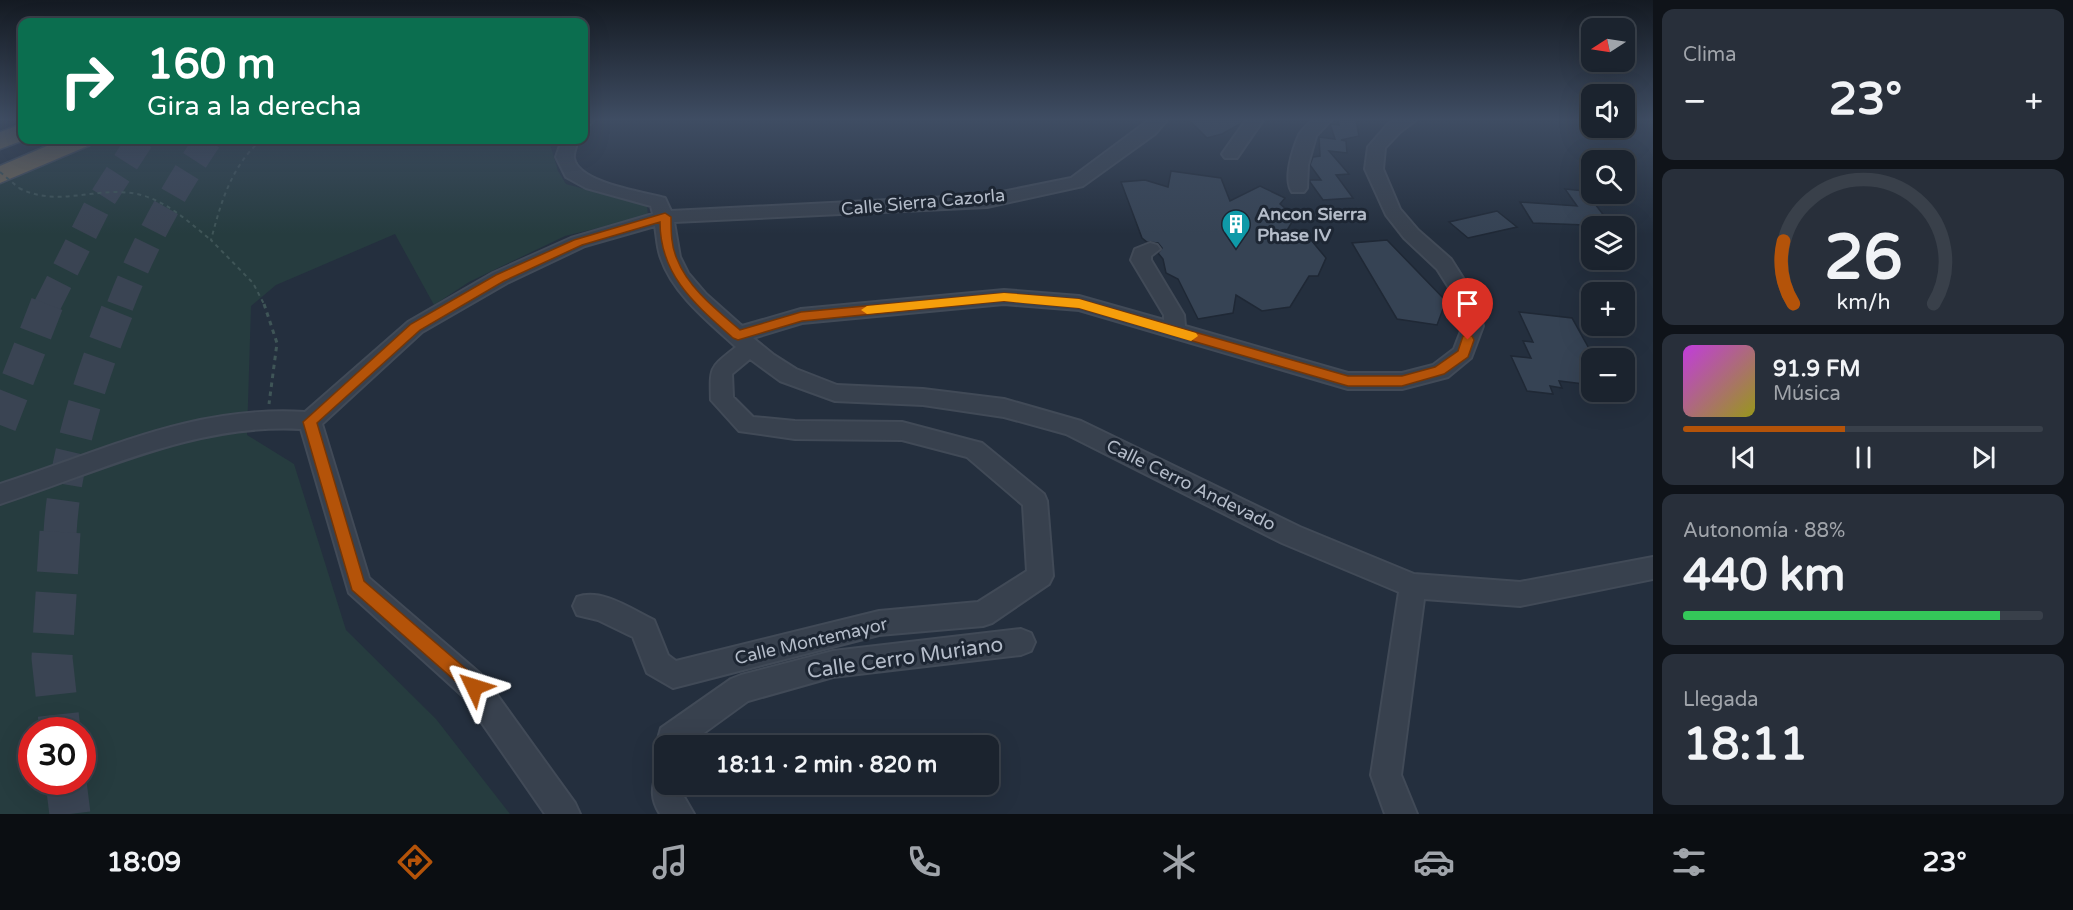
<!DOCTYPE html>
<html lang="es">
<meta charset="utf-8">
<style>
body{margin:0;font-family:"Varela Round",sans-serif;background:#282f3a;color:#f1f3f6;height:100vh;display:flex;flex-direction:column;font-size:22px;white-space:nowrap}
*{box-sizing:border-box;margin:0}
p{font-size:20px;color:#a0a4aa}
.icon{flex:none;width:33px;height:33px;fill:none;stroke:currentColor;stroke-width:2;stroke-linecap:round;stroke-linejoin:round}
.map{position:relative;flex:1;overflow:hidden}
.sheet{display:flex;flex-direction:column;gap:9px;padding:9px;background:#0f1319;width:420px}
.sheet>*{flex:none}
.banner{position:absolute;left:18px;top:18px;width:570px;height:126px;border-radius:12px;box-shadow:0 6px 24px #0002,0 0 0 2px #39404a;background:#0b6e4f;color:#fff;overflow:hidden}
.needle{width:39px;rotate:258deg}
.tools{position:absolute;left:1581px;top:18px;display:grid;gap:12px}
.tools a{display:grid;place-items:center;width:54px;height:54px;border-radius:12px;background:#1b232e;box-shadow:0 6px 24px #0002,0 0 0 2px #39404a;font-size:30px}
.speed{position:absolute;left:18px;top:717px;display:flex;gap:12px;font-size:30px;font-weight:700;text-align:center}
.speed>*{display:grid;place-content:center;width:78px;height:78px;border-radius:50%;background:#1b232e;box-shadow:0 6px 24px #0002,0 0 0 2px #39404a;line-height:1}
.speed .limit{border:9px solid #d22;background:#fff;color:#111}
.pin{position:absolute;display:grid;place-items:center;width:51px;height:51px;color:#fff;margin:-62px -26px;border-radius:50% 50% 50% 0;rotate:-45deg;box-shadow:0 0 6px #0007}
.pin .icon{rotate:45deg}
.me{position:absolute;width:66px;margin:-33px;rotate:311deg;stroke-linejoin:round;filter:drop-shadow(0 0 4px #0008)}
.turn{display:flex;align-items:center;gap:21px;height:126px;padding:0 30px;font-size:27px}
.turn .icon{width:78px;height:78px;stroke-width:2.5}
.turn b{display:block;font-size:42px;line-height:51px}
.big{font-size:45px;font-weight:800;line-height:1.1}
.sheet .card{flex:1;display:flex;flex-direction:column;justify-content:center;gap:9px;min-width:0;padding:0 21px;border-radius:12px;background:#282f3a}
.sheet .dial{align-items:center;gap:0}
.dial svg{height:156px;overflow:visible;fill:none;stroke:#39404a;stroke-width:7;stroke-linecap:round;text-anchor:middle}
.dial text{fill:#f1f3f6;stroke:none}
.song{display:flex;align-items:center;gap:18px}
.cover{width:72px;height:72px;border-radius:9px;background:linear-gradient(135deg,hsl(290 70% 55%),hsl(60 70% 35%))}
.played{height:6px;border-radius:3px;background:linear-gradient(90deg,#b45309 45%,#39404a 45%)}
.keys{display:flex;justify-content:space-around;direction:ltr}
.heat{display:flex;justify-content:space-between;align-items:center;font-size:33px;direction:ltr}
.charge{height:9px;border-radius:4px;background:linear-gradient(90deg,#34c759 88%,#39404a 0)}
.trip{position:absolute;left:654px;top:735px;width:345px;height:60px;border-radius:12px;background:#1b232e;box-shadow:0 6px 24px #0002,0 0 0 2px #39404a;font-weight:800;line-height:60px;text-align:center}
.tabs{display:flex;height:96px;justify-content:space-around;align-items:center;background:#0b0e12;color:#a0a4aa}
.tabs .icon{width:42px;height:42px}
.tabs .current{color:#b45309}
.tabs b{font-size:27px;color:#f1f3f6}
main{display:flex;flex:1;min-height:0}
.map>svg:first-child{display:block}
.green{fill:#263c3f;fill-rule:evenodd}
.building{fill:#364354;stroke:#1f2835;stroke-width:1.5}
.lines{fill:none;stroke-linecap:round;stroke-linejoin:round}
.highway-tunnel-far2{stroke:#3a4453;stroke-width:27;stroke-dasharray:27 14;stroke-linecap:butt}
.highway-tunnel-far1{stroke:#3a4453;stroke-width:33;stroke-dasharray:33 16;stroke-linecap:butt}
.highway-tunnel{stroke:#3a4453;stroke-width:41;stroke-dasharray:41 20;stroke-linecap:butt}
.minor-casing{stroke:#414a57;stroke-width:4}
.highway-casing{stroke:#434c59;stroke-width:3}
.path-far1{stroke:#3f5557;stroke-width:2;stroke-dasharray:4 4;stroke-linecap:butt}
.path{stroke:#3f5557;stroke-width:3;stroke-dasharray:4.5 4.5;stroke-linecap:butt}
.minor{fill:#38414e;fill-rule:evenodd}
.highway{fill:#746855;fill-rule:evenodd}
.path-bridge{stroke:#3f5557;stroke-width:2;stroke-dasharray:4 4;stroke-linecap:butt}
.route{fill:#b45309;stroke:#753606;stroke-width:1.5}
.slow{fill:#f59e0b}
.labels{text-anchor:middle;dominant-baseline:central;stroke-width:6;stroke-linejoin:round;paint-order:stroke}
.street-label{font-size:18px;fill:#b4bcc9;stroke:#1d2633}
.poi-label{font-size:18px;font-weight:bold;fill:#b4bcc9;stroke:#1d2633;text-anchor:start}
.near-street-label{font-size:21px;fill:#b4bcc9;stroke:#1d2633}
</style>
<main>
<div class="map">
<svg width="1653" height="814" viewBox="0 0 1653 814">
<rect width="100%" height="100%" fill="#242f3e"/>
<path class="green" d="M101,140h440l9,4 8,27 8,13 81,22 1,10 -83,20 -96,46 -35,23 -39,-71 -119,51 -25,21 -4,129 47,29 52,166 90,89 74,95h-510v-631zM32,730h50v52h-50z"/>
<g class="building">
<path d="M1189,120h54l-3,4 -18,10 -15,4z"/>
<path d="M1338,120h18l3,16 -18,4 5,1 1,12 -18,-2 20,23 -13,1 17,23 -30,2 -13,-18v-2h11l-11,-15 3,-8 7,-1 -1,-19 16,2 -5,-15 9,1z"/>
<path d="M1171,171l50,7 9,23 30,-15 25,12 -5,6 15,13 -9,15 25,8 15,18 -8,18h-9l-19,31 -28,4 -26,-16 -3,18 -35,6 -20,-40 -12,-6 -3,-14 -5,-6 4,-5 -4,-5 -11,-1 -5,-4 -21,-56 24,-2 23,7z"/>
<path d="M1565,189l20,2 27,35 -79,-3 -13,-21 57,4z"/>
<path d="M1497,211l20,16 -49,11 -19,-16z"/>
<path d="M1387,240l59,61 -9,24 -40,-6 -45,-76z"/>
<path d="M1519,312l53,6 20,36v31l-33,-4 3,7 -12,-2 3,8 -26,-3 -16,-35 20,2 -8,-17 10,1z"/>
</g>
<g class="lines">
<g class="highway-tunnel-far2">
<path d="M47,306l50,-99 43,-67"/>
<path d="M120,306c23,-60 52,-113 88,-166"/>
</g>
<g class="highway-tunnel-far1">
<path d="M0,425l47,-121"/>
<path d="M60,533c4,-74 32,-160 60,-229"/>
</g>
<g class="highway-tunnel">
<path d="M60,532l-8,126 8,72"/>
<path d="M66,782l4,32"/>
</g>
<g class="minor-casing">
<g id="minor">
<path d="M584,120h9l-3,4 -6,2z"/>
<path d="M1149,120h18l-12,14 -72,52 -96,21 -313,15 6,35 8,16 18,21 36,32 59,-17 203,-19 75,6 85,24v-5l-33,-55 4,-11 15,-6 7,2 3,4 -9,7v4l33,55 1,11 163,47h54l31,-8 21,-16 9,-23 -5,-24 -21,-33 -33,-31 -18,-23 -21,-46 3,-22 20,-23 7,-4h21l-16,12 -15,16 -2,21 17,40 18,21 33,29 24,38 8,29 -12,32 -23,19 -46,12h-54l-269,-79 -75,-6 -202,19 -49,15 21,17 22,14 41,16 86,4 81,10 77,22 219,106 114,47 106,8 133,-25v22l-133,27 -96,-7 -23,176 16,39h-32l-14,-39 28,-183 -117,-49 -216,-109 -62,-17 -81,-12 -88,-4 -55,-20 -30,-22 -18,15 1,23 20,20 42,4 107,1 72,19 8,2 62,51 3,7 6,75 -4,8 -57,39 -9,3 -104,9 -206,53 -26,-15 -14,-36 -35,-17 -21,-5 -4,-9 4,-9c25,-9 54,12 77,23l14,35 8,6 203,-50 99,-9 49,-31 -4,-66 -56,-48 -65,-17 -107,-1 -56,-8 -28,-31c-1,-35 -1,-32 25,-53 -27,-25 -63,-53 -75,-89 -4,-10 -4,-22 -6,-32l-70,20 -78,37 -85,49 -100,92 47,154 115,99 91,126 5,11h-35l-81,-117 -115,-104 -48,-164c-106,-6 -202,43 -301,75v-20c104,-33 193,-79 305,-72l103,-90 85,-49 78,-35 82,-24 -2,-8 -65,-18 -20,-11 -10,-20 6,-17h16c-1,5 -5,13 -4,18 4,25 70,34 91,40l6,13 316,-16 84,-17z"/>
<path d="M1246,120h17l-26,38h-12l-3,-4z"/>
<path d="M1313,120h18l-15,16 -8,29 -1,23 -3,4h-12c-9,-13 1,-44 7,-57 3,-6 9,-10 14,-15z"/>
<path d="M1021,629l10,4 4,9 -4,9 -10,4 -188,22 -85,24 -62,45h-22v12l-3,-2 -5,-10 5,-18 70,-49 10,-4 92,-24z"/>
<path d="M664,770v14h19v11l11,19h-34c-9,-14 -9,-26 -3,-41z"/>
</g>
</g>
<g class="highway-casing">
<g id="highway">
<path d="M22,124l2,16 -24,9v-17z"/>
<path d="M61,140h32l-3,5 -90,38v-17z"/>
</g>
</g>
<g class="path-far1">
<path d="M261,140c-30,27 -40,62 -50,100l42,43 12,23"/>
<path d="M19,188c40,21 81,-4 122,7 27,7 49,28 70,45"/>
</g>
<path class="path" d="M264,304l13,39 -8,61"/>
<use href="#minor" class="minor"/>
<use href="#highway" class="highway"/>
<path class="path-bridge" d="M0,172l19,16"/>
</g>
<linearGradient id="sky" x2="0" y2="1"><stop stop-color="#141a22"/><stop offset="0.51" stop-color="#3f4d63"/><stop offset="1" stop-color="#3f4d63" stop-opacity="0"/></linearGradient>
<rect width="1653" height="234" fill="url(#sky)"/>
<path class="route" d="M665,213l6,4c0,14 0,29 6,42 11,29 41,52 63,71l61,-18 203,-19 75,6 269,77h54l33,-9 23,-16 5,-15h9l2,4 -6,17 -24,17 -42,12h-54l-269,-78 -75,-7 -202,20 -64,19 -5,-2c-37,-33 -73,-62 -73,-116l-78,23 -78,36 -84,49 -103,93 47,158 116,100 3,6 -3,5 -6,3 -6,-3 -116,-102 -49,-168 108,-98 85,-49 78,-35z"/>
<path class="slow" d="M1004,293l75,6 117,34 2,3 -7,5 -112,-33 -56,-5 -19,-2 -137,13 -6,-4 6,-4z"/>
<defs>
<g id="building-pin" transform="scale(1.5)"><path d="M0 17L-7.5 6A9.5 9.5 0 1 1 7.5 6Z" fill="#0f9aa8" stroke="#1d2633"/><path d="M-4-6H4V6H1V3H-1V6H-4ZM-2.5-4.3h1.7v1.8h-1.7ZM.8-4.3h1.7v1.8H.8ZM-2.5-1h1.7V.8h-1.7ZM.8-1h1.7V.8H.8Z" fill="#fff"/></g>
</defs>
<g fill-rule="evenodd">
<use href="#building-pin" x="1236" y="224"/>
</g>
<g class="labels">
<g class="street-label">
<text transform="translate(923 202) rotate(-5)">Calle Sierra Cazorla</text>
<text transform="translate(1191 485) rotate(26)">Calle Cerro Andevado</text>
<text transform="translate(811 641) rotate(-13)">Calle Montemayor</text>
</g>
<g class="poi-label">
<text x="1257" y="214">Ancon Sierra<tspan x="1257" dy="21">Phase IV</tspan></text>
</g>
<g class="near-street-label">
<text transform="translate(905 658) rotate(-8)">Calle Cerro Muriano</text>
</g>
</g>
</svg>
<div class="tools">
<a><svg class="needle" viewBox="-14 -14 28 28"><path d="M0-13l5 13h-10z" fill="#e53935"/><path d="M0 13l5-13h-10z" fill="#a0a4aa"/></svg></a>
<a><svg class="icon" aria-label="sound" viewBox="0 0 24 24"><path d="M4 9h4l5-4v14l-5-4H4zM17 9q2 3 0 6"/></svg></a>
<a><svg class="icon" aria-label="search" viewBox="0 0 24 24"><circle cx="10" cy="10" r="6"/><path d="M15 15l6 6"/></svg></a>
<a><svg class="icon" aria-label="layers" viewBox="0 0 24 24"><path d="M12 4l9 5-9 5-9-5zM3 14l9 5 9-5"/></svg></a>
<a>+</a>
<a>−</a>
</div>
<div class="speed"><div class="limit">30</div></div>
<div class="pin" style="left:1468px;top:340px;background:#d93025"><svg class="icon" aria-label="arrive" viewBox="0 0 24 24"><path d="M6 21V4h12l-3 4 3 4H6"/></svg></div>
<svg class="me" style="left:474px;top:687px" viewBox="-20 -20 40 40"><path d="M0-17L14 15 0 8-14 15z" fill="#b45309" stroke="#fff" stroke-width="4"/></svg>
<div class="trip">18:11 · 2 min · 820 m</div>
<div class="banner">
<div class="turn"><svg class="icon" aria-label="right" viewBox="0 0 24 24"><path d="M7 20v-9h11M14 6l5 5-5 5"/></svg><div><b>160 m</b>Gira a la derecha</div></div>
</div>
</div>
<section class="sheet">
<div class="card"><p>Clima</p>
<div class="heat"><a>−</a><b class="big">23°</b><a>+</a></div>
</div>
<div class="card dial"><svg viewBox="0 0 100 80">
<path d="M14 69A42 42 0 1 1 86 69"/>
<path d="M14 69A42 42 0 0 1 9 37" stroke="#b45309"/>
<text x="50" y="56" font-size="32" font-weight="700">26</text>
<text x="50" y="72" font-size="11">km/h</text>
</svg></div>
<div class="card">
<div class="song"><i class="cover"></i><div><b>91.9 FM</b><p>Música</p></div></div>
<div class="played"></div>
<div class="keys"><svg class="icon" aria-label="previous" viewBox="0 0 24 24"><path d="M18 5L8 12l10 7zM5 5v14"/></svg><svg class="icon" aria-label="pause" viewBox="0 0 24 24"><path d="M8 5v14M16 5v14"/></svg><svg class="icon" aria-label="next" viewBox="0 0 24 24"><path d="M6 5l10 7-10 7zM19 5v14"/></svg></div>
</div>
<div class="card"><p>Autonomía · 88%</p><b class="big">440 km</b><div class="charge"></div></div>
<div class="card"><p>Llegada</p><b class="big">18:11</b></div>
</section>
</main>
<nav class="tabs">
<b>18:09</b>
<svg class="icon current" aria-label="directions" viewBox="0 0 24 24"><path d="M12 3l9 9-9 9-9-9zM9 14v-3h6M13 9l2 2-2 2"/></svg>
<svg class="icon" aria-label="music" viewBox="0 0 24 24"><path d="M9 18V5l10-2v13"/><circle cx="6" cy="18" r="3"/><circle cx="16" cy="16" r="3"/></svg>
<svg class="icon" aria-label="phone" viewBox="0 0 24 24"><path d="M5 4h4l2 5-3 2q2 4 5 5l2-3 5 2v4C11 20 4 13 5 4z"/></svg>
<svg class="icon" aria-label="climate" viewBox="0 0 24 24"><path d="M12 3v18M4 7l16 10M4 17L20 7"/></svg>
<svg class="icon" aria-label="car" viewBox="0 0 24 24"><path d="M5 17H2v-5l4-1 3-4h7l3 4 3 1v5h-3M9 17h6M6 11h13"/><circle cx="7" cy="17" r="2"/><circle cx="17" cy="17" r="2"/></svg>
<svg class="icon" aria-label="filters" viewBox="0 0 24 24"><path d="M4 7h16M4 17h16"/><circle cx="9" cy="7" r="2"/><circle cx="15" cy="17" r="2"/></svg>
<b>23°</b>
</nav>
